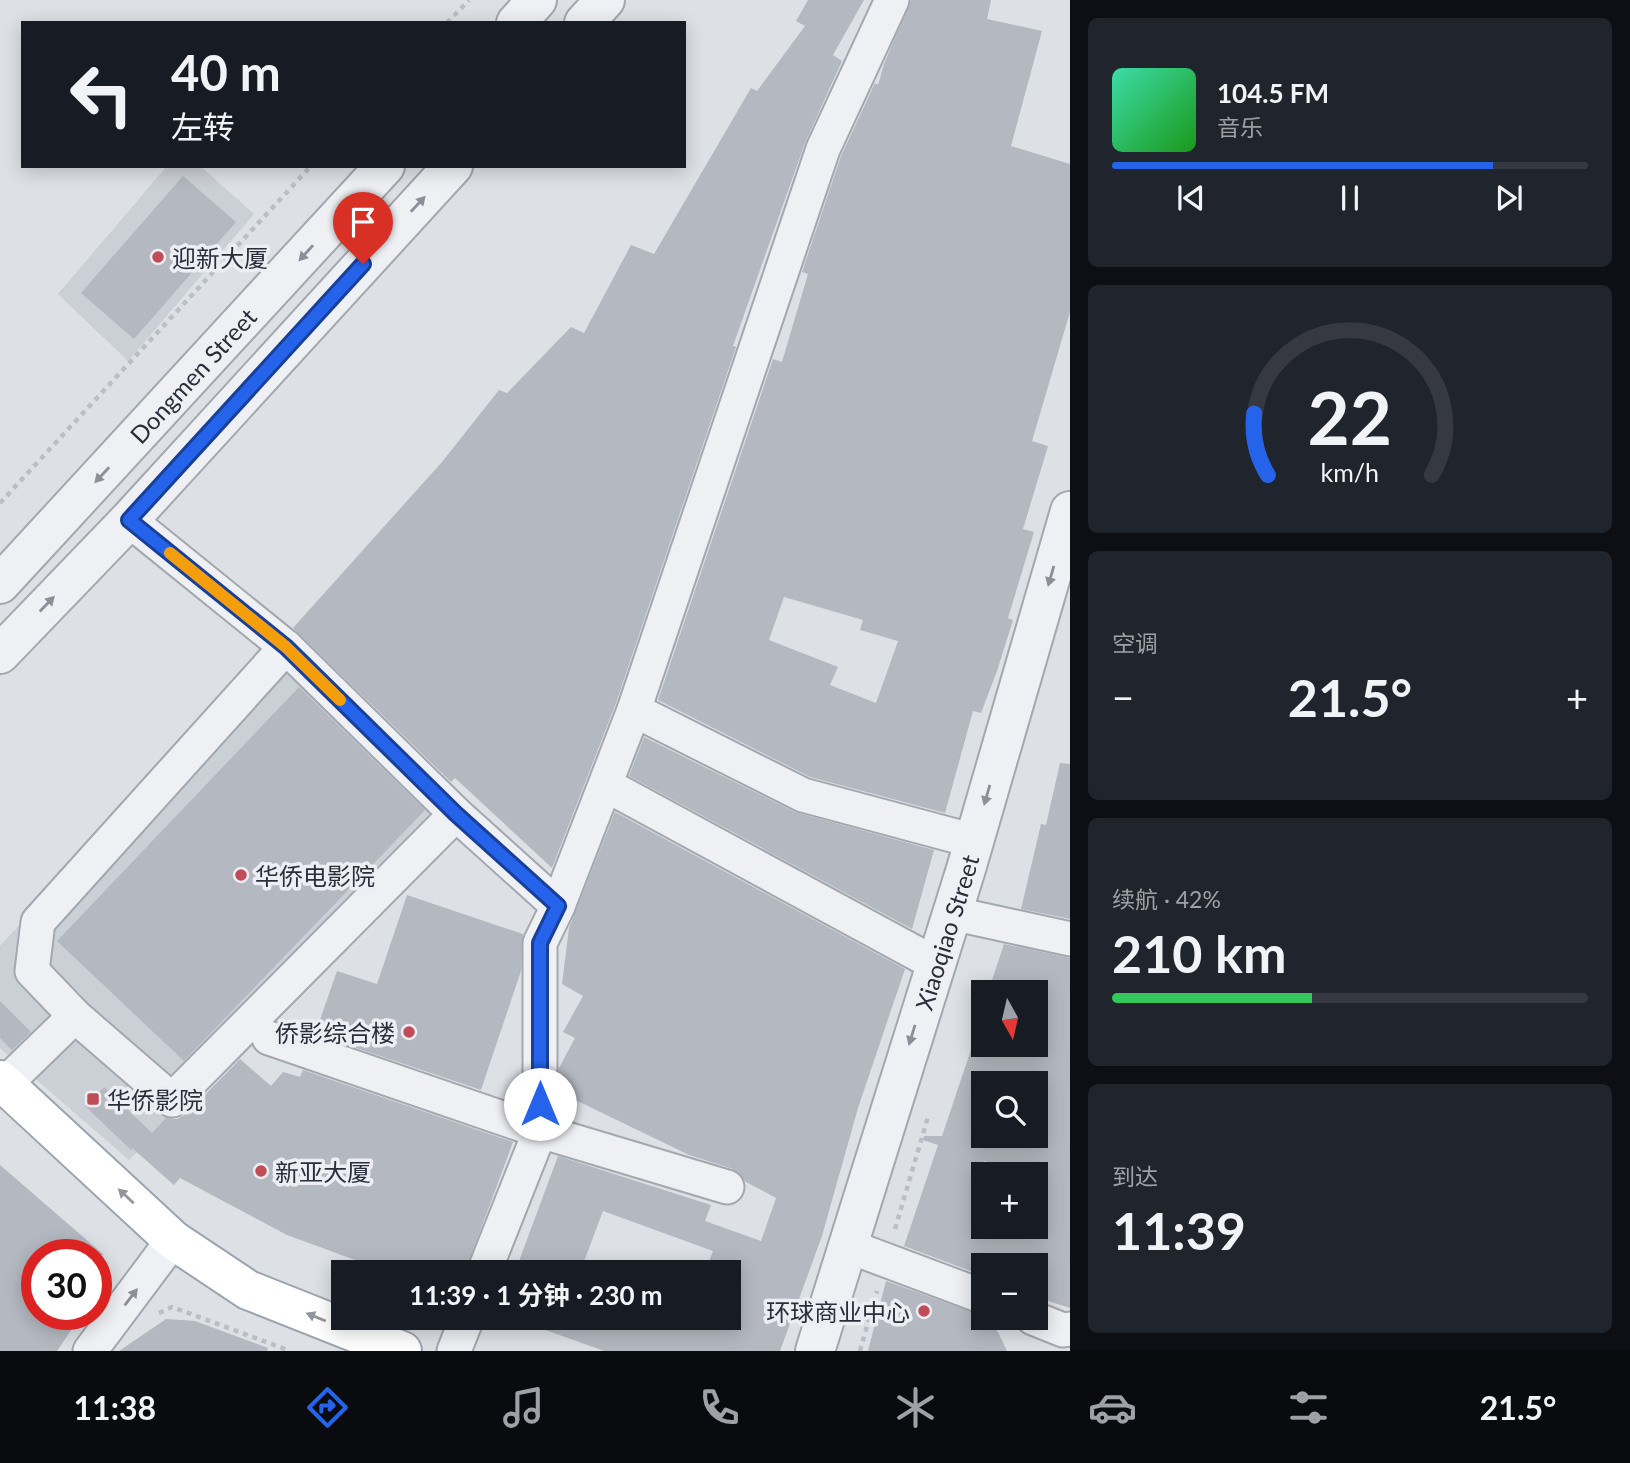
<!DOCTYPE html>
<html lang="zh">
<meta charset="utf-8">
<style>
body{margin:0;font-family:Lato,"Noto Sans SC",sans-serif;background:#20242c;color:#f1f3f6;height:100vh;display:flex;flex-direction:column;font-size:26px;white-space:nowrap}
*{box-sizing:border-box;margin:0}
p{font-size:23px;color:#9ea1a6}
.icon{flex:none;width:38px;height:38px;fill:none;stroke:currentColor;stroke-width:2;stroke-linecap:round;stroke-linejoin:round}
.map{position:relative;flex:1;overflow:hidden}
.side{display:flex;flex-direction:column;gap:18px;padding:18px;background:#0d0f14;width:560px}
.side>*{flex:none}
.banner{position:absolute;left:21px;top:21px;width:665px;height:147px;border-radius:0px;box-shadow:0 4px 18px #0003;background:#171b24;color:#f1f3f6;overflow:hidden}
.needle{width:46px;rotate:172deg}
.buttons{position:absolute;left:971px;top:980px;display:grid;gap:14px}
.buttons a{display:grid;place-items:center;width:77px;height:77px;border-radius:0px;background:#171b24;box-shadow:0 4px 18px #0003;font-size:35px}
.speed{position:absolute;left:21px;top:1239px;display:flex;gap:14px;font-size:35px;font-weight:700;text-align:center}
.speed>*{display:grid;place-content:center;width:91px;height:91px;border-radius:50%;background:#171b24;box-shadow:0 4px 18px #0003;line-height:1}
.speed .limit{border:10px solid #d22;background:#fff;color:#111}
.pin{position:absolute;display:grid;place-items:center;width:60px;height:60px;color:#fff;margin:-72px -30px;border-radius:50% 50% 50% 0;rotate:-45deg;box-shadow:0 0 7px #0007}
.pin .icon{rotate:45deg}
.me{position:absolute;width:77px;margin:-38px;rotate:0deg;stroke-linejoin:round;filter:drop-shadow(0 0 5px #0008)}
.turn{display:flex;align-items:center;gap:24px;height:147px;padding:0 35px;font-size:32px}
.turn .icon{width:91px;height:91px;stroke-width:2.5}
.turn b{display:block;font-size:49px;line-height:60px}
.big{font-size:52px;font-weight:700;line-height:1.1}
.side .card{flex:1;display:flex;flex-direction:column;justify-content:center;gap:10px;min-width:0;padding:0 24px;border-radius:10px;background:#20242c}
.side .dial{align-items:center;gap:0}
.dial svg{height:182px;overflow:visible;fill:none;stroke:#363941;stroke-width:7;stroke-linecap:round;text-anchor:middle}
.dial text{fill:#f1f3f6;stroke:none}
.song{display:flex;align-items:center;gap:21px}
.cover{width:84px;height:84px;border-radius:10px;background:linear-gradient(135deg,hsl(160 70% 55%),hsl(120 70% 35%))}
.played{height:7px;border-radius:4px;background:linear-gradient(90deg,#2563eb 80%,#363941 80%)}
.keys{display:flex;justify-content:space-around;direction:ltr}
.heat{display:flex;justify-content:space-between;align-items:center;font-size:38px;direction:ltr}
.charge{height:10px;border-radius:5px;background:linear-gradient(90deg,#34c759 42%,#363941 0)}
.trip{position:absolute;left:331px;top:1260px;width:410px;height:70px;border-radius:0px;background:#171b24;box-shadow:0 4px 18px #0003;font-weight:700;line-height:70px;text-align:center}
.tab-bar{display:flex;height:112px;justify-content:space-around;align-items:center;background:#090b0e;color:#9ea1a6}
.tab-bar .icon{width:49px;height:49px}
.tab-bar .active{color:#2563eb}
.tab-bar b{font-size:32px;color:#f1f3f6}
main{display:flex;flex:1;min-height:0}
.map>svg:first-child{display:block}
.built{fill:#cbcfd6}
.building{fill:#b4b9c1;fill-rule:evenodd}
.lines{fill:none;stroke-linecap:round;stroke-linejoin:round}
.minor-casing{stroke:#a3a7ae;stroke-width:37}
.tertiary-casing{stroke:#a3a7ae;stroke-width:42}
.primary-casing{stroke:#9da4b0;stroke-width:42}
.path{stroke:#bbbec4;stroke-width:4.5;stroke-dasharray:5 5;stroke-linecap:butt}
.minor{stroke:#eff0f4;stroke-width:33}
.tertiary{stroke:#eff0f4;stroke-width:38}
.primary{stroke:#fff;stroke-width:38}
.oneway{fill:#8c8f97}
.oneway2{fill:#94969c}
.route-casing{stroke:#184099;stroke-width:18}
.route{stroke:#2563eb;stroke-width:12}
.slow{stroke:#f59e0b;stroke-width:12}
.poi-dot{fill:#c04c58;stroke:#eceef3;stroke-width:2.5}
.labels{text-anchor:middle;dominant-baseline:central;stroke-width:7;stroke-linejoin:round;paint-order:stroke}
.poi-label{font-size:24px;fill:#282e3a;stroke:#eceef3;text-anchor:start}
.street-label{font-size:24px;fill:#282e3a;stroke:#eceef3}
</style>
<main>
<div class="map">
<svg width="1070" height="1351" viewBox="0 0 1070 1351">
<rect width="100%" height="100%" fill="#dde0e5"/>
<g class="built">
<path d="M167,166h33l54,48 -126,147 -70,-67z"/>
<path d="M270,653l192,178 -333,329 -129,-112v-102z"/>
</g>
<g class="building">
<path d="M808,0h56l-31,55 9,6 -37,82 -72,203 3,1 -120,356 -64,165 -97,-90 -4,4 -158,-154 149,-166 57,-72 8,3 64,-66 13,6 47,-88 23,9 97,-166 6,3 48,-65 -9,-5z"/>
<path d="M911,0h80l-4,19 55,12 -31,115 59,18v148l-38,129 16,5 -25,83 11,3 -26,86 5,2 -16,51 -16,42 -8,-2 -28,102 -135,-36 -152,-77 115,-341 9,3 26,-88 -6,-2 39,-116 34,-73 3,2 6,-21zM784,597l79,23 -3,10 38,11 -22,62 -46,-18 8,-18 -69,-27z"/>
<path d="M183,176l53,46 -102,117 -53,-46z"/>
<path d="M299,687l126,123 -241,251 -127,-120z"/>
<path d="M644,737l151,75 139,38 -22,79 -283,-153z"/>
<path d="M1060,763l10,1v155l-49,-10 20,-85 5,1z"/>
<path d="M615,812l290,157 -47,139 -36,128 -42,115h-176l-92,-33h216v-46h-23l8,-21 -110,-40 -23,61h-65l43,-116 153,49 -6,16 56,20 15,-43 -30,-16 -13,-13 -44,-14 -130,-63v-24l16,-30 -12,-6 20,-36 -21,-12 7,-56z"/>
<path d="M407,895l116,39 -2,37 -40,119 -166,-56 22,-63 40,13z"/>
<path d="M1004,944l66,14v350l-34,-11v-32h-52v11l-80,-30 34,-101 -15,-5 1,-4h18l37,-110 5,1v18h52v-53h-48zM984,1083h52v53h-52zM984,1161l40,13h12v53h-52z"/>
<path d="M0,1001l31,31 -19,18 -12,-12z"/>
<path d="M240,1059l31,27 12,-14 17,5 3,-7 210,72 -48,130h-77l-101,-37 -107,-57 -6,7 -42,-37 -1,2 -46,-44 19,-19 48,46 14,-15 11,1 9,-5z"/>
<path d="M0,1165l104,90h-67v59h45l-25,37h-57z"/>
<path d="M886,1281l98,35 14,16 9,19h-139z"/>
<path d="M166,1319l29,2 73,27 -1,3h-148z"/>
</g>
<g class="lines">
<g class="minor-casing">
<g id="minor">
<path d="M129,520l157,127 170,167 102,92"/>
<path d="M286,647l-248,275 -6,49 43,45 97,84 284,-286"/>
<path d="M634,710l169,85 171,46"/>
<path d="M606,785l328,178"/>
<path d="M951,913l119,26"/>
<path d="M269,1038l271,93 187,56"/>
<path d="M5,1084l70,-68"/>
<path d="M848,1246l136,51"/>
<path d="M484,1272l56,-141v-188l18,-37 76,-196 189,-561 69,-149"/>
<path d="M1033,1318l30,12 7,-1"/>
<path d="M90,1351l83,-111"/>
<path d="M454,1351l13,-33"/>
</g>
</g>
<g class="tertiary-casing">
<g id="tertiary">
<path d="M516,23l21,-23"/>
<path d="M584,23l21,-23"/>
<path id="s1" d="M0,584l385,-418"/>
<path d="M0,654l129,-134 324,-354"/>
<path id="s2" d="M815,1351l151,-482 104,-358"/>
</g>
</g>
<g class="primary-casing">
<path id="primary" d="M0,1080l173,160 75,50 154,61"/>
</g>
<g class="path">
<path d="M447,23l22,-23"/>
<path d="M0,503l311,-337"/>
<path d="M895,1229l33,-112"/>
<path d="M159,1313l13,-6 118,44"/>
<path d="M860,1351l17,-60"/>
</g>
<use href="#minor" class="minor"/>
<use href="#tertiary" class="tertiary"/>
<use href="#primary" class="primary"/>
</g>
<defs><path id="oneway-solid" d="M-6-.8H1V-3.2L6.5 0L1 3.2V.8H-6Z" transform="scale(1.75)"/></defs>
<g class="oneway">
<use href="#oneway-solid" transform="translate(418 204) rotate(-47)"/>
<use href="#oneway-solid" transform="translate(306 253) rotate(132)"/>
<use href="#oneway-solid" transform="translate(102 475) rotate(133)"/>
<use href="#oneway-solid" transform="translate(1051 576) rotate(106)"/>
<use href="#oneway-solid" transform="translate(47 604) rotate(-46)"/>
<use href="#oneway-solid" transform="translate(987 795) rotate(106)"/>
<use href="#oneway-solid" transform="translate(912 1035) rotate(107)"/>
<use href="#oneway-solid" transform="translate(131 1297) rotate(-53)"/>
</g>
<g class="oneway2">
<use href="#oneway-solid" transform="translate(126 1196) rotate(-137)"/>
<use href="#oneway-solid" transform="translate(316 1317) rotate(-158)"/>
</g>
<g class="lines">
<g class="route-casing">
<path id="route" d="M363,264l-234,256 157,127 170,167 102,92 -18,37v161"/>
</g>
<use href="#route" class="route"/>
<path class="slow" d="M170,553l116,94 54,53"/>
</g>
<g class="poi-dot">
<circle cx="158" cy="257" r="7"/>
<circle cx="241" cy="875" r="7"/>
<circle cx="409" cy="1032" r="7"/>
<rect x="86" y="1092" width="14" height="14" rx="3.5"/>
<circle cx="261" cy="1171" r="7"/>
<circle cx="924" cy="1311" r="7"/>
</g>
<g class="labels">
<g class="poi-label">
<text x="172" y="257">迎新大厦</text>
<text x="255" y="875">华侨电影院</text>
<text x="395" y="1032" text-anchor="end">侨影综合楼</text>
<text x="107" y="1099">华侨影院</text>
<text x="275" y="1171">新亚大厦</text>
<text x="910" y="1311" text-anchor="end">环球商业中心</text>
</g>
<g class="street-label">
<text stroke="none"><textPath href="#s1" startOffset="284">Dongmen Street</textPath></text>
<text stroke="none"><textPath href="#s2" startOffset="439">Xiaoqiao Street</textPath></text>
</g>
</g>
</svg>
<div class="buttons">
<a><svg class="needle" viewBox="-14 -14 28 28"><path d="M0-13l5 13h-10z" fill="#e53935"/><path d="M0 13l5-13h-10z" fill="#9ea1a6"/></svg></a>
<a><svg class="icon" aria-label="search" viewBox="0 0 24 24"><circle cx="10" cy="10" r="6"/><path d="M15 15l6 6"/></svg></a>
<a>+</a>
<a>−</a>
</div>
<div class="speed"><div class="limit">30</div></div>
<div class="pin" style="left:363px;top:264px;background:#d93025"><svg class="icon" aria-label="arrive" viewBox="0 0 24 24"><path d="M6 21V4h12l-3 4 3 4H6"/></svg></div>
<svg class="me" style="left:540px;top:1104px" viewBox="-20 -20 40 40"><circle r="19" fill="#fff"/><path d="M0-13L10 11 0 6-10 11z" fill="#2563eb"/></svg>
<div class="trip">11:39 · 1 分钟 · 230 m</div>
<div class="banner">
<div class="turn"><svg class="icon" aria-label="left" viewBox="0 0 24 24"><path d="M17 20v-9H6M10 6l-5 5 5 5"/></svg><div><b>40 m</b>左转</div></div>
</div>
</div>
<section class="side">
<div class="card">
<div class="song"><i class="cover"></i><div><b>104.5 FM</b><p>音乐</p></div></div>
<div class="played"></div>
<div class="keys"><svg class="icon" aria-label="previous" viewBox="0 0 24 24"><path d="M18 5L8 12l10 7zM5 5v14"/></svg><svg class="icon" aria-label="pause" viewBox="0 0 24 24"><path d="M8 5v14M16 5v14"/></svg><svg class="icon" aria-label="next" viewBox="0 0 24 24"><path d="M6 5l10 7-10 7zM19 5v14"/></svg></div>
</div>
<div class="card dial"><svg viewBox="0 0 100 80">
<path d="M14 69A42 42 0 1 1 86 69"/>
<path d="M14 69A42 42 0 0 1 8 42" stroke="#2563eb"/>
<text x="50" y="56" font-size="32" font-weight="700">22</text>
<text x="50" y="72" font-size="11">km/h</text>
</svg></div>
<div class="card"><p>空调</p>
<div class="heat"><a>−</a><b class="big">21.5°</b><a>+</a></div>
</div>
<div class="card"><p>续航 · 42%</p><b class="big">210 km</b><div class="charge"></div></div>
<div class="card"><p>到达</p><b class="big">11:39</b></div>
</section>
</main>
<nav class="tab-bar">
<b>11:38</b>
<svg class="icon active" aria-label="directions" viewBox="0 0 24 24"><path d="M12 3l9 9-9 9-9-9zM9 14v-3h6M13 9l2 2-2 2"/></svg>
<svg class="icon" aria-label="music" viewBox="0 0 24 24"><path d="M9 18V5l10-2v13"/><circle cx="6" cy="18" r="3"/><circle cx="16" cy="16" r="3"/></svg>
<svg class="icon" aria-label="phone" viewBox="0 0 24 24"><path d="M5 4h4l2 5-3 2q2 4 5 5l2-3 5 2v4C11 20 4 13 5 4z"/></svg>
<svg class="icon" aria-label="climate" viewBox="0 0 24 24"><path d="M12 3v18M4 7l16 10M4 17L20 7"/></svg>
<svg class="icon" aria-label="car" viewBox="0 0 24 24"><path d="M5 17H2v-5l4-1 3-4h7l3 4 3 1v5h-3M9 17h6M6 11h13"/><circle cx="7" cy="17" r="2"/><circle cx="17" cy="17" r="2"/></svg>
<svg class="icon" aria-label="filters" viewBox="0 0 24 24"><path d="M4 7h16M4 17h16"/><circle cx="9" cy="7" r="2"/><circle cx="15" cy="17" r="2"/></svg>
<b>21.5°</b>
</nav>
